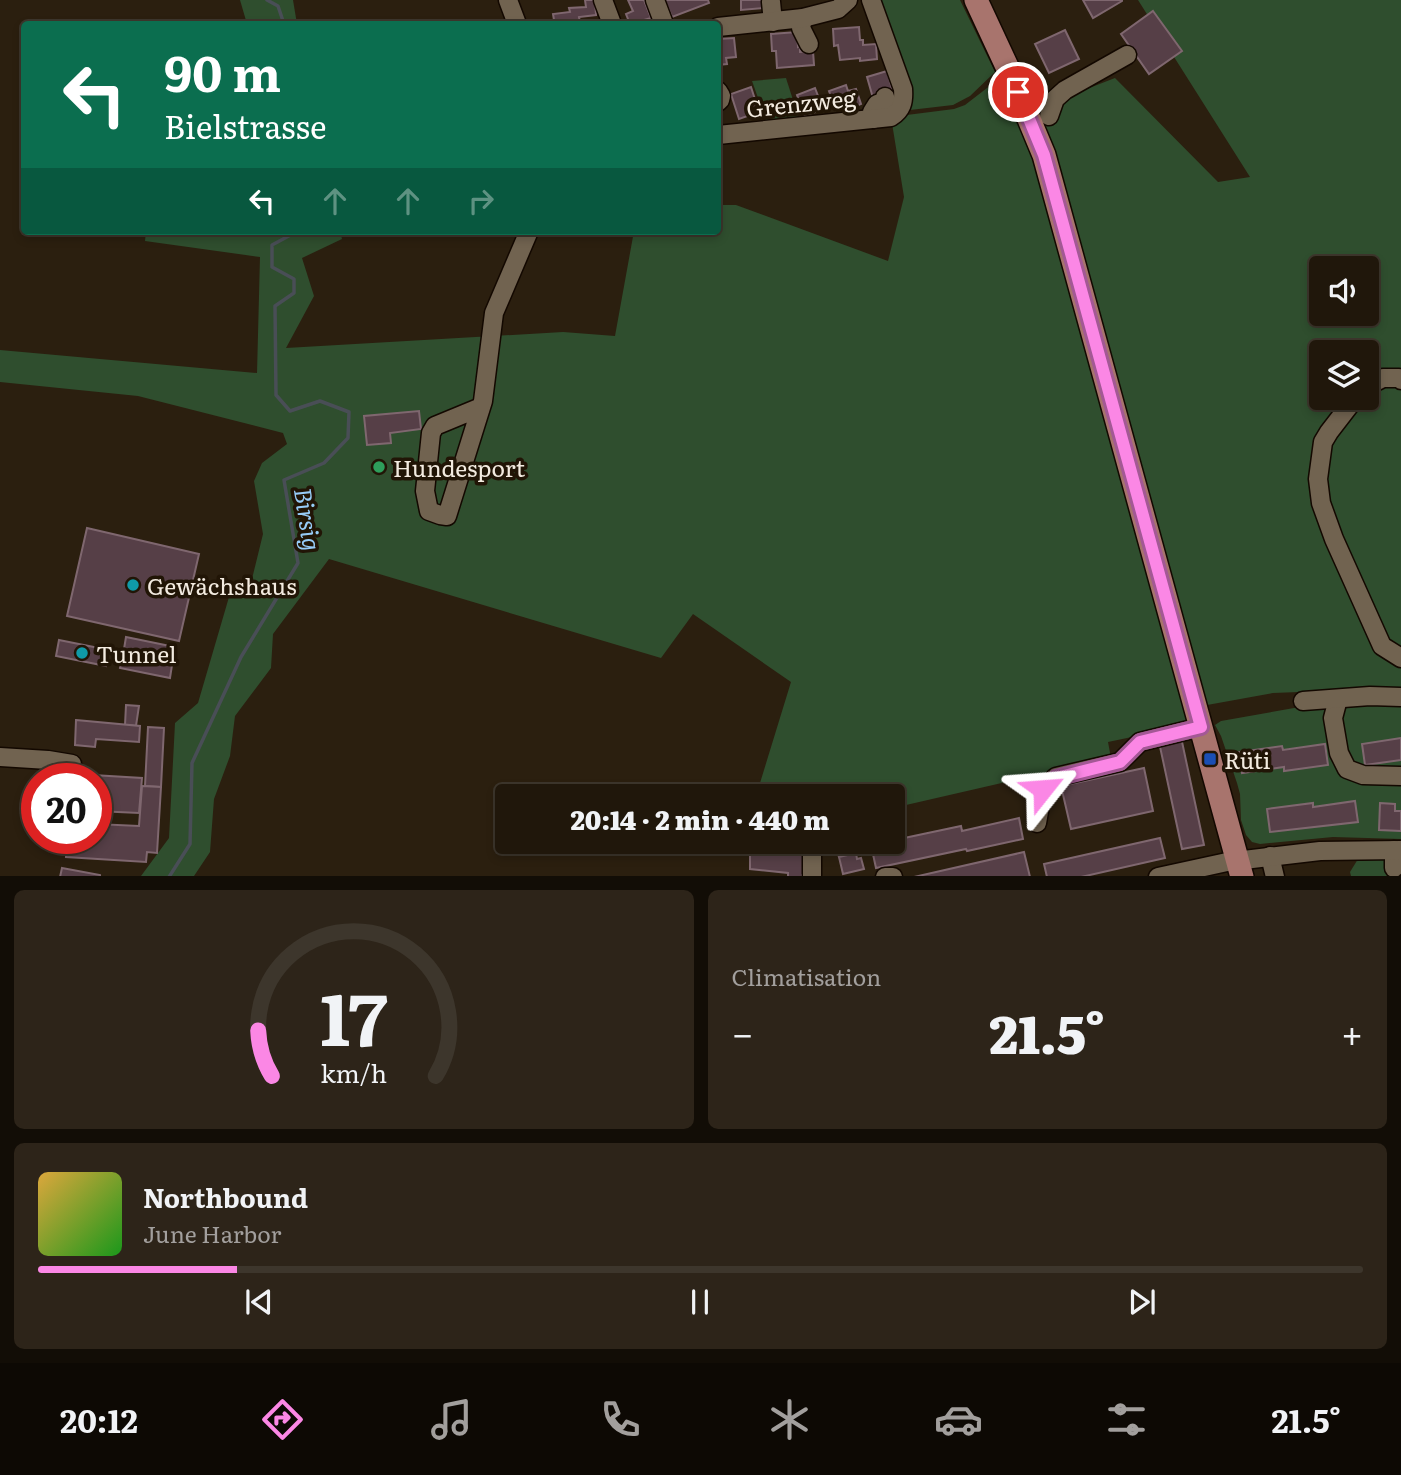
<!DOCTYPE html>
<html lang="fr">
<meta charset="utf-8">
<style>
body{margin:0;font-family:Literata,serif;background:#2d2419;color:#f1f3f6;height:100vh;display:flex;flex-direction:column;font-size:26px;white-space:nowrap}
*{box-sizing:border-box;margin:0}
p{font-size:23px;color:#a29f9d}
.icon{flex:none;width:38px;height:38px;fill:none;stroke:currentColor;stroke-width:2;stroke-linecap:round;stroke-linejoin:round}
.map{position:relative;height:876px;overflow:hidden}
.side{display:flex;flex-direction:column;gap:14px;padding:14px;background:#120d06;flex:1}
.side>*{flex:none}
.guide{position:absolute;left:21px;top:21px;width:700px;height:214px;border-radius:7px;box-shadow:0 4px 10px #0003,0 0 0 2px #3d362c;background:#0b6e4f;color:#fff;overflow:hidden}
.controls{position:absolute;left:1309px;top:256px;display:grid;gap:14px}
.controls a{display:grid;place-items:center;width:70px;height:70px;border-radius:7px;background:#20170b;box-shadow:0 4px 10px #0003,0 0 0 2px #3d362c;font-size:35px}
.speed{position:absolute;left:21px;top:763px;display:flex;gap:14px;font-size:35px;font-weight:700;text-align:center}
.speed>*{display:grid;place-content:center;width:91px;height:91px;border-radius:50%;background:#20170b;box-shadow:0 4px 10px #0003,0 0 0 2px #3d362c;line-height:1}
.speed .limit{border:10px solid #d22;background:#fff;color:#111}
.pin{position:absolute;display:grid;place-items:center;width:60px;height:60px;color:#fff;margin:-30px;border:4px solid #fff;border-radius:50%;box-shadow:0 2px 7px #0007}
.me{position:absolute;width:77px;margin:-38px;rotate:62deg;stroke-linejoin:round;filter:drop-shadow(0 0 5px #0008)}
.turn{display:flex;align-items:center;gap:24px;height:147px;padding:0 28px;font-size:32px}
.turn .icon{width:91px;height:91px;stroke-width:2.5}
.turn b{display:block;font-size:49px;line-height:60px}
.lanes{display:flex;align-items:center;height:66px;padding:0 28px;background:#0003;justify-content:center;gap:35px;direction:ltr}
.lanes .off{opacity:.35}
.big{font-size:52px;font-weight:800;line-height:1.1}
.side .widget{flex:1;display:flex;flex-direction:column;justify-content:center;gap:10px;min-width:0;padding:0 24px;border-radius:10px;background:#2d2419}
.side .dial{align-items:center;gap:0}
.dial svg{height:182px;overflow:visible;fill:none;stroke:#3d362c;stroke-width:7;stroke-linecap:round;text-anchor:middle}
.dial text{fill:#f1f3f6;stroke:none}
.song{display:flex;align-items:center;gap:21px}
.cover{width:84px;height:84px;border-radius:10px;background:linear-gradient(135deg,hsl(40 70% 55%),hsl(120 70% 35%))}
.played{height:7px;border-radius:4px;background:linear-gradient(90deg,#fb87e5 15%,#3d362c 15%)}
.keys{display:flex;justify-content:space-around;direction:ltr}
.heat{display:flex;justify-content:space-between;align-items:center;font-size:38px;direction:ltr}
.side .tiles{flex:1;display:grid;gap:14px;grid-template-columns:1fr 1fr}
.widget:last-child{grid-column:span 2}
.trip{position:absolute;left:495px;top:784px;width:410px;height:70px;border-radius:7px;background:#20170b;box-shadow:0 4px 10px #0003,0 0 0 2px #3d362c;font-weight:800;line-height:70px;text-align:center}
.tab-bar{display:flex;height:112px;justify-content:space-around;align-items:center;background:#0d0904;color:#a29f9d}
.tab-bar .icon{width:49px;height:49px}
.tab-bar .current{color:#fb87e5}
.tab-bar b{font-size:32px;color:#f1f3f6}
.map>svg:first-child{display:block}
.green{fill:#2f4e2e;fill-rule:evenodd}
.lines{fill:none;stroke-linecap:round;stroke-linejoin:round}
.stream{stroke:#494e56;stroke-width:3.5}
.building{fill:#563f47;stroke:#7f676f;stroke-width:2}
.minor-casing{stroke:#130800;stroke-width:21}
.major-casing{stroke:#130800;stroke-width:26}
.minor{stroke:#716350;stroke-width:18}
.major{stroke:#a8746d;stroke-width:23}
.route-casing{stroke:#a35895;stroke-width:18}
.route{stroke:#fb87e5;stroke-width:12}
.leisure-dot{fill:#2e9e5b;stroke:#211506;stroke-width:2.5}
.culture-dot{fill:#0f9aa8;stroke:#211506;stroke-width:2.5}
.transit-dot{fill:#1a4fb4;stroke:#211506;stroke-width:2.5}
.labels{text-anchor:middle;dominant-baseline:central;stroke-width:7;stroke-linejoin:round;paint-order:stroke}
.street-label{font-size:23px;fill:#f3ebe0;stroke:#211506}
.poi-label{font-size:23px;fill:#f3ebe0;stroke:#211506;text-anchor:start}
.water-label{font-size:24px;font-style:italic;fill:#97ccf8;stroke:#211506}
</style>
<div class="map">
<svg width="1401" height="877" viewBox="0 0 1401 877">
<rect width="100%" height="100%" fill="#2b1f0f"/>
<g class="green">
<path d="M240,0h53l4,24h-50z"/>
<path d="M876,0h84l35,72 -25,24 -17,9 -43,5 1,-17z"/>
<path d="M1138,0h263v688l-128,5 -88,16 4,16 -81,17 3,16 -218,50 -1,-12h-31l-2,-8 -46,8h-57l35,-114 -98,-68 -32,44 -332,-99 -56,75 -2,34 -36,48 -5,40 -16,43 -4,53 -16,24h-53l28,-38 6,-115 23,-20 31,-106 22,-14 12,-49 -9,-53 8,-18 25,-19 -4,-11 -145,-37 -138,-14v-32l257,23 3,-116 -115,-16 1,-10h194l2,8 -40,19 12,38 -28,52 277,-16 52,4 19,-105h84v-26h18l152,56 16,-64 -13,-80 63,-8 11,-4 44,-34 24,55 33,-29 49,-19 103,104 32,-5zM1321,268h46v45h-46zM1321,352h46v45h-46z"/>
<path d="M786,78l14,44 -32,4 -16,-45z"/>
<path d="M1401,703v136l-68,-2 -73,7 -8,-2 -6,-7 -5,-15 -1,-26 -3,-11 -16,-47 -6,-11 6,-4 73,-13z"/>
<path d="M1358,859l43,1v16h-50l-1,-4z"/>
</g>
<g class="lines">
<g class="stream">
<path d="M267,0l11,6 6,18"/>
<path d="M169,877l21,-33 2,-81 49,-106 57,-94 -14,-83 40,-17 24,-25 1,-26 -29,-11 -30,10 -14,-16 -1,-89 19,-13v-14l-22,-12v-22l26,-14"/>
</g>
</g>
<g class="building">
<path d="M585,0h10l1,15 -17,2 1,5 -16,2h-35l-1,-1 26,-3 -1,-6 17,-2 -1,-4 17,-1z"/>
<path d="M628,0h16l7,18 -21,6 -4,-10 7,-3z"/>
<path d="M667,0h41l1,3 -37,14 -7,-16z"/>
<path d="M741,0h22l1,8 -23,2z"/>
<path d="M1083,0h39v1l-29,17z"/>
<path d="M1153,11l29,40 -33,23 -28,-40z"/>
<path d="M859,27l1,13h3v5l13,-1 1,15 -17,2v-3l-20,2 -2,-15 -4,1 -1,-17z"/>
<path d="M1065,30l14,29 -30,14 -14,-29z"/>
<path d="M797,32l1,15 2,-1v6l13,-1 1,14 -37,3 -1,-17h-4l-1,-17z"/>
<path d="M734,38l2,19 -10,1 1,6 -9,1v-26z"/>
<path d="M887,71l6,21 -20,6 -6,-21z"/>
<path d="M846,85l2,6 8,-2 5,15 -7,3 -1,-3 -17,6 -7,-19z"/>
<path d="M751,87l8,25 -20,7 -8,-25z"/>
<path d="M815,88l8,21 -18,7 -8,-21z"/>
<path d="M419,411l2,18 -31,4 1,10 -24,2 -3,-29z"/>
<path d="M87,528l112,26 -20,87 -112,-25z"/>
<path d="M126,637l49,10 -3,12 -48,-10z"/>
<path d="M59,640l50,10 -3,16 -50,-10z"/>
<path d="M122,656l50,9 -2,13 -50,-10z"/>
<path d="M126,705l13,1 -3,20 -11,-1z"/>
<path d="M76,720l64,6 -1,16 -43,-3 -1,8 -20,-2z"/>
<path d="M148,727l16,1 -3,59 -16,-1z"/>
<path d="M1181,737l23,108 -22,4 -23,-107z"/>
<path d="M1401,738v22l-36,5 -3,-21z"/>
<path d="M1325,744l3,21 -44,6v-4l-42,6 -3,-21 43,-6 1,4z"/>
<path d="M1144,768l9,43 -82,18 -10,-43z"/>
<path d="M76,774l66,4 -3,35 -43,-2v-32h-20z"/>
<path d="M142,786l19,1 -4,66 -10,-1 -1,10 -80,-5 1,-19h29v-14l43,2z"/>
<path d="M1355,801l3,21 -88,10 -3,-23 46,-6v4z"/>
<path d="M1380,803l15,1v7h6v20l-22,-1z"/>
<path d="M1019,818l4,21 -56,12 -1,-2 -90,19 -5,-23 90,-19 1,5z"/>
<path d="M1160,838l5,20 -84,19h-34l-3,-13z"/>
<path d="M754,842h47v6l3,-1v27l-2,1v2h-14v-4l-38,-4v-17h4z"/>
<path d="M835,842h22l3,10 -21,5z"/>
<path d="M1024,852l6,25h-116z"/>
<path d="M856,853l1,6 4,-1 3,11 -21,5 -4,-17z"/>
<path d="M62,868l38,7v2h-40z"/>
</g>
<g class="lines">
<g class="minor-casing">
<g id="minor">
<path d="M508,0l9,24"/>
<path d="M603,0l9,24"/>
<path d="M655,0l9,24"/>
<path d="M771,2l2,20"/>
<path d="M803,18l-2,10 8,16"/>
<path d="M718,27l85,-9 35,-9 10,-9"/>
<path d="M718,91l3,5 -1,4 -2,2"/>
<path d="M1049,116l6,-17 10,-9 62,-35"/>
<path d="M873,119l-1,-7 5,-8 9,-3 -1,-4"/>
<path d="M718,135l173,-18c11,-7 13,-15 12,-28l-32,-89"/>
<path d="M1367,386l16,-8h16l2,2"/>
<path d="M1356,397l-27,35 -6,10 -5,37 3,24 13,36 48,107 19,12"/>
<path d="M481,407l-46,19 -4,7 -6,58 4,20 11,4 7,1 36,-115 11,-88 35,-82"/>
<path d="M1338,699l-5,19 6,35 8,16 16,6 38,1"/>
<path d="M1303,701l67,-5 31,1"/>
<path d="M0,757l48,3 24,4"/>
<path d="M1037,823l6,-34 13,-12 64,-15 20,-20 61,-15"/>
<path d="M812,842v35"/>
<path d="M1270,856l5,21"/>
<path d="M1394,868v-18"/>
<path d="M885,877h8"/>
<path d="M1158,877l69,-15 93,-11 81,-1"/>
</g>
</g>
<g class="major-casing">
<path id="major" d="M976,0l33,71 35,84 198,722"/>
</g>
<use href="#minor" class="minor"/>
<use href="#major" class="major"/>
</g>
<g class="lines">
<g class="route-casing">
<path id="route" d="M1018,92l26,63 157,572 -61,15 -20,20 -64,16 -13,11"/>
</g>
<use href="#route" class="route"/>
</g>
<circle class="leisure-dot" cx="379" cy="467" r="7"/>
<g class="culture-dot">
<circle cx="133" cy="585" r="7"/>
<circle cx="82" cy="653" r="7"/>
</g>
<rect class="transit-dot" x="1203" y="752" width="14" height="14" rx="3.5"/>
<g class="labels">
<g class="street-label">
<text transform="translate(801 102) rotate(-6)">Grenzweg</text>
</g>
<g class="poi-label">
<text x="393" y="467">Hundesport</text>
<text x="147" y="585">Gewächshaus</text>
<text x="96" y="653">Tunnel</text>
<text x="1224" y="759">Rüti</text>
</g>
<g class="water-label">
<text transform="translate(309 519) rotate(81)">Birsig</text>
</g>
</g>
</svg>
<div class="controls">
<a><svg class="icon" aria-label="sound" viewBox="0 0 24 24"><path d="M4 9h4l5-4v14l-5-4H4zM17 9q2 3 0 6"/></svg></a>
<a><svg class="icon" aria-label="layers" viewBox="0 0 24 24"><path d="M12 4l9 5-9 5-9-5zM3 14l9 5 9-5"/></svg></a>
</div>
<div class="speed"><div class="limit">20</div></div>
<div class="pin" style="left:1018px;top:92px;background:#d93025"><svg class="icon" aria-label="arrive" viewBox="0 0 24 24"><path d="M6 21V4h12l-3 4 3 4H6"/></svg></div>
<svg class="me" style="left:1043px;top:789px" viewBox="-20 -20 40 40"><path d="M0-17L14 15 0 8-14 15z" fill="#fb87e5" stroke="#fff" stroke-width="4"/></svg>
<div class="trip">20:14 · 2 min · 440 m</div>
<div class="guide">
<div class="turn"><svg class="icon" aria-label="left" viewBox="0 0 24 24"><path d="M17 20v-9H6M10 6l-5 5 5 5"/></svg><div><b>90 m</b>Bielstrasse</div></div>
<div class="lanes"><svg class="icon" aria-label="left" viewBox="0 0 24 24"><path d="M17 20v-9H6M10 6l-5 5 5 5"/></svg><svg class="icon off" aria-label="ahead" viewBox="0 0 24 24"><path d="M12 20V5M6 11l6-6 6 6"/></svg><svg class="icon off" aria-label="ahead" viewBox="0 0 24 24"><path d="M12 20V5M6 11l6-6 6 6"/></svg><svg class="icon off" aria-label="right" viewBox="0 0 24 24"><path d="M7 20v-9h11M14 6l5 5-5 5"/></svg></div>
</div>
</div>
<section class="side">
<div class="tiles">
<div class="widget dial"><svg viewBox="0 0 100 80">
<path d="M14 69A42 42 0 1 1 86 69"/>
<path d="M14 69A42 42 0 0 1 8 49" stroke="#fb87e5"/>
<text x="50" y="56" font-size="32" font-weight="700">17</text>
<text x="50" y="72" font-size="11">km/h</text>
</svg></div>
<div class="widget"><p>Climatisation</p>
<div class="heat"><a>−</a><b class="big">21.5°</b><a>+</a></div>
</div>
<div class="widget">
<div class="song"><i class="cover"></i><div><b>Northbound</b><p>June Harbor</p></div></div>
<div class="played"></div>
<div class="keys"><svg class="icon" aria-label="previous" viewBox="0 0 24 24"><path d="M18 5L8 12l10 7zM5 5v14"/></svg><svg class="icon" aria-label="pause" viewBox="0 0 24 24"><path d="M8 5v14M16 5v14"/></svg><svg class="icon" aria-label="next" viewBox="0 0 24 24"><path d="M6 5l10 7-10 7zM19 5v14"/></svg></div>
</div>
</div>
</section>
<nav class="tab-bar">
<b>20:12</b>
<svg class="icon current" aria-label="directions" viewBox="0 0 24 24"><path d="M12 3l9 9-9 9-9-9zM9 14v-3h6M13 9l2 2-2 2"/></svg>
<svg class="icon" aria-label="music" viewBox="0 0 24 24"><path d="M9 18V5l10-2v13"/><circle cx="6" cy="18" r="3"/><circle cx="16" cy="16" r="3"/></svg>
<svg class="icon" aria-label="phone" viewBox="0 0 24 24"><path d="M5 4h4l2 5-3 2q2 4 5 5l2-3 5 2v4C11 20 4 13 5 4z"/></svg>
<svg class="icon" aria-label="climate" viewBox="0 0 24 24"><path d="M12 3v18M4 7l16 10M4 17L20 7"/></svg>
<svg class="icon" aria-label="car" viewBox="0 0 24 24"><path d="M5 17H2v-5l4-1 3-4h7l3 4 3 1v5h-3M9 17h6M6 11h13"/><circle cx="7" cy="17" r="2"/><circle cx="17" cy="17" r="2"/></svg>
<svg class="icon" aria-label="filters" viewBox="0 0 24 24"><path d="M4 7h16M4 17h16"/><circle cx="9" cy="7" r="2"/><circle cx="15" cy="17" r="2"/></svg>
<b>21.5°</b>
</nav>
